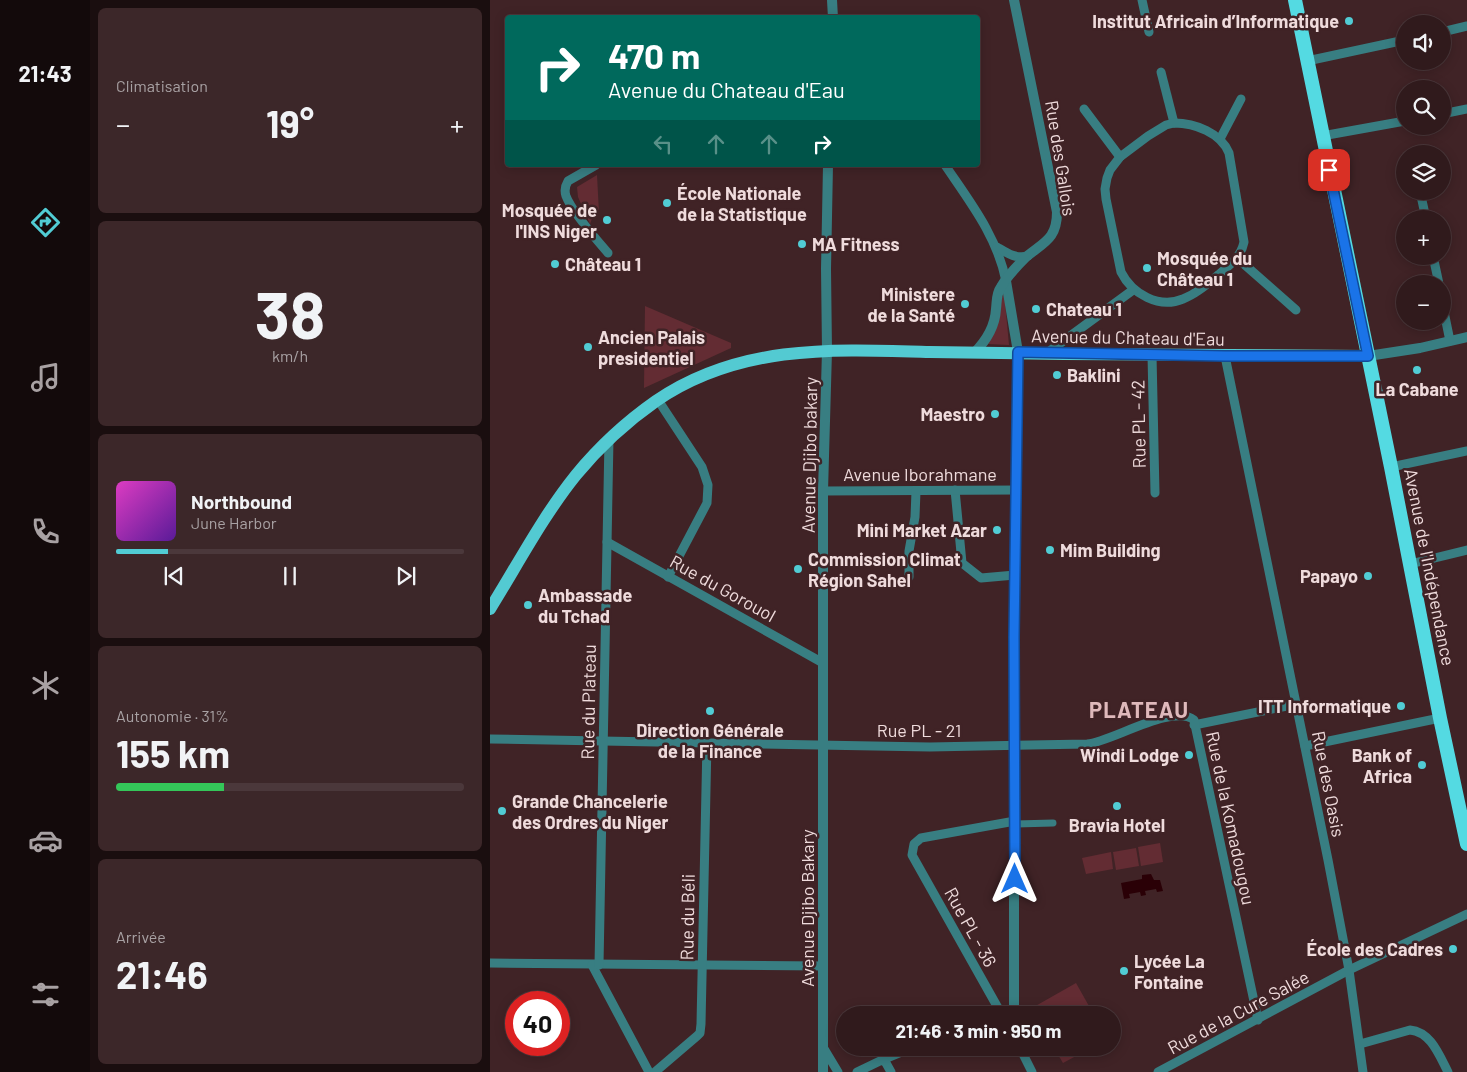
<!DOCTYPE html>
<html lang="fr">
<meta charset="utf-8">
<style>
body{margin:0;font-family:Barlow,sans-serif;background:#3c2729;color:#f1f3f6;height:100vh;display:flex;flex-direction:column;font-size:19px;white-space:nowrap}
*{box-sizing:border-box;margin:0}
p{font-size:16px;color:#a8a1a3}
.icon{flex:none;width:28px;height:28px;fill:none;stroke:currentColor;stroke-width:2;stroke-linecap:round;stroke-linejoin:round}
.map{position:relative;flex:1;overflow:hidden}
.side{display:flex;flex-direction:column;gap:8px;padding:8px;background:#1a0e0f;width:400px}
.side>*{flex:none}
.top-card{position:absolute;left:15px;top:15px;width:475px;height:152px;border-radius:5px;box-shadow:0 2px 12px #0003,0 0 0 1px #4b383b;background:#00695c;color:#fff;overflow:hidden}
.tools{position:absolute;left:906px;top:15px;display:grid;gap:10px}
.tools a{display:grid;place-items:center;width:55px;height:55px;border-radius:50%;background:#301a1c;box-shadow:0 2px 12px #0003,0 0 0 1px #4b383b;font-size:25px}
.speed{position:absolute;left:15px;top:991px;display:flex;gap:10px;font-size:25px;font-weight:700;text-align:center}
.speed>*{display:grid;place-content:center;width:65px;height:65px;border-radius:50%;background:#301a1c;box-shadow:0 2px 12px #0003,0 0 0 1px #4b383b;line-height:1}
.speed .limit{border:8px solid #d22;background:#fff;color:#111}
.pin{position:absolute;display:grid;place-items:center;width:42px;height:42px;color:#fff;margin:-21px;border-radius:10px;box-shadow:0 2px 8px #0006}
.me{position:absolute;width:55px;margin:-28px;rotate:0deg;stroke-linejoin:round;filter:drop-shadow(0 0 4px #0008)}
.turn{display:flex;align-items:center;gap:18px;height:105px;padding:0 20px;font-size:22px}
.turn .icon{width:65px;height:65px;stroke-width:2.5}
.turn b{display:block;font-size:35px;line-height:42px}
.lanes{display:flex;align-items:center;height:48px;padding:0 20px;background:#0003;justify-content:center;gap:25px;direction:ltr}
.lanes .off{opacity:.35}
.big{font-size:38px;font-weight:700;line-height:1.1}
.side .card{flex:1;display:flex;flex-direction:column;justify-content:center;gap:8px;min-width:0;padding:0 18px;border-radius:8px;background:#3c2729}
.side .dial{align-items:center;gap:0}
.dial b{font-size:65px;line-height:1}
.song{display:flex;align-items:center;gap:15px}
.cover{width:60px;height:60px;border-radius:8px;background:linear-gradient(135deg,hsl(310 70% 55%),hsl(270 70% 35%))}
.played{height:5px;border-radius:2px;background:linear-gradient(90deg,#51ccd4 15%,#4b383b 15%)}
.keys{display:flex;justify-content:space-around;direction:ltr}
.heat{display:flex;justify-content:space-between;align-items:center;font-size:28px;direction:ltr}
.charge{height:8px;border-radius:4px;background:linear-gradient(90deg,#34c759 31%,#4b383b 0)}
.trip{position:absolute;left:346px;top:1006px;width:285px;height:50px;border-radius:25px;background:#301a1c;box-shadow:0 2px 12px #0003,0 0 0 1px #4b383b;font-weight:700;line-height:50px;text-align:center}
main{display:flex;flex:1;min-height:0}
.menu{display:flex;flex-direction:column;width:90px;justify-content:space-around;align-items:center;background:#130a0b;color:#a8a1a3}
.menu .icon{width:35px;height:35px}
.menu .selected{color:#51ccd4}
.menu b{font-size:22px;color:#f1f3f6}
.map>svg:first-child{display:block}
.green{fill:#632c33}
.water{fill:#2a0006}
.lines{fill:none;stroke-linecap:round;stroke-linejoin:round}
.pedestrian{stroke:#387e82;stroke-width:7}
.minor{stroke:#387e82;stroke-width:9}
.tertiary{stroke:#387e82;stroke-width:10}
.primary{stroke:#53cad2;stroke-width:12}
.trunk{stroke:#54dae2;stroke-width:14}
.route-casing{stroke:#114b97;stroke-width:12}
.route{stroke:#1a73e8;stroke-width:9}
.poi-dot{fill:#51ccd4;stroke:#402326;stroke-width:2}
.labels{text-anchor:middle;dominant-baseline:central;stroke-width:5;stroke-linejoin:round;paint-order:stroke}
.poi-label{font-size:18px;font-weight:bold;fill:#efdbdc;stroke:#402326;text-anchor:start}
.street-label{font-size:18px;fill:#efdbdc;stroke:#402326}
.district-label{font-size:22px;font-weight:bold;letter-spacing:1px;fill:#dfb9bb;stroke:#402326}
</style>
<main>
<nav class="menu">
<b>21:43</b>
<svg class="icon selected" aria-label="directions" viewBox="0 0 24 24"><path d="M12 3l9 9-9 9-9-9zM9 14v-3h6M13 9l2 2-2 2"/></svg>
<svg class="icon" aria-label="music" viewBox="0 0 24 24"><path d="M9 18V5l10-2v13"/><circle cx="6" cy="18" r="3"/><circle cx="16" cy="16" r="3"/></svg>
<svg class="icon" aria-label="phone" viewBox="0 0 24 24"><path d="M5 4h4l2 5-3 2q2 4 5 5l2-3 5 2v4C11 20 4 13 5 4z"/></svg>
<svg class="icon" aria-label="climate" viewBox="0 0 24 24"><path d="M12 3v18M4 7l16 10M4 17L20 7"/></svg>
<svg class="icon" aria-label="car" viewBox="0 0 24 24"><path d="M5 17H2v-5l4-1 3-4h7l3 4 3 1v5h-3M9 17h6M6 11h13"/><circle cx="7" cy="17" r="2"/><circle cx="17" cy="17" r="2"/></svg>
<svg class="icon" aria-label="filters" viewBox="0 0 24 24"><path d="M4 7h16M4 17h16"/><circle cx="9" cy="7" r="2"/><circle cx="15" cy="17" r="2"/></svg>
</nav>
<section class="side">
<div class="card"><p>Climatisation</p>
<div class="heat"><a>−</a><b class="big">19°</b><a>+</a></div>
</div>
<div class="card dial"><b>38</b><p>km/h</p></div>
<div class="card">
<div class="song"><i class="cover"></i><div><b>Northbound</b><p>June Harbor</p></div></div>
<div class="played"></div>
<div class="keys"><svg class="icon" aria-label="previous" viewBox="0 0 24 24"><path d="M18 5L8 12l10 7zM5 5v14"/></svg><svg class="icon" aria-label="pause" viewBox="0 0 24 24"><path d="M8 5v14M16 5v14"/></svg><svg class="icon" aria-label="next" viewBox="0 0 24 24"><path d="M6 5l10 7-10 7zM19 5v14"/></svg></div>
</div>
<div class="card"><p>Autonomie · 31%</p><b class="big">155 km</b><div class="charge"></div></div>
<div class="card"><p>Arrivée</p><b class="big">21:46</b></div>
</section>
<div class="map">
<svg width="977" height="1072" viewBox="0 0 977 1072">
<rect width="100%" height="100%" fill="#402326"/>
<g class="green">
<path d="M107,175l2,38h-5l-4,11 -12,-27 -1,-10z"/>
<path d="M514,291l5,54 -21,-1 1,-3z"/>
<path d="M155,306l86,37v5l-87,40z"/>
<path d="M670,843l3,19 -22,4 -3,-19z"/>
<path d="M646,848l3,18 -23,4 -3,-18z"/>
<path d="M621,852l2,17 -27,5 -4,-16z"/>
<path d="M586,983l18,32h-58l-4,-7z"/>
<path d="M564,1048h37l-28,15z"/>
</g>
<path class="water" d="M661,874l3,6h6l3,11 -6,1 -1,-3 -11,2 1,4 -5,1 -1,-4 -11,2 1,4 -6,1 -3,-16 21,-4v-4z"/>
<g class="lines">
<path class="pedestrian" d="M525,824l38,-1"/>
<g class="minor">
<path d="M652,0l7,32"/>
<path d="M952,32l25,-6"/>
<path d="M817,61l98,-21"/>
<path d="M671,72l13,51"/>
<path d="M594,109l36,48"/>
<path d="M952,114l25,-5"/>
<path d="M684,123c21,0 47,10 55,30l15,89c-3,15 -14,23 -26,33 -10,9 -22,19 -35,24 -24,10 -51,-5 -62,-27l-15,-73 -1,-10 2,-11 3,-8 10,-13 28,-21 18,-11z"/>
<path d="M832,136l83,-15"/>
<path d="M730,139l21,-40"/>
<path d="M106,165l-28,16c-3,5 -4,9 -2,15 6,16 30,43 42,57"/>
<path d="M455,165c25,37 52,71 61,116"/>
<path d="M930,191l6,28"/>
<path d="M507,247c10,6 18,12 31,9"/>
<path d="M943,256l6,28"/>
<path d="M747,258l59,52"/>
<path d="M952,302l8,39"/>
<path d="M557,353l86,-63"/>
<path d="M662,355l3,138"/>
<path d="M735,356l103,504 21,110 14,102"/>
<path d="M168,400l44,67 6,18 -1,18 -39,74"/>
<path d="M901,467l76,-16"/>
<path d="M465,490l7,73 19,15 34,-3"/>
<path d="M333,491l194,-1"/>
<path d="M117,542l216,121"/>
<path d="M920,564l57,-14"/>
<path d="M419,577v-26l6,-34 1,-26"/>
<path d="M704,725l103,-21"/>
<path d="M0,739l440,8 157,-3c24,-2 86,-41 107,-24l64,300"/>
<path d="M815,746l135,-28"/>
<path d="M0,963l333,3"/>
<path d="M102,965l57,107"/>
<path d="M109,965l10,-526"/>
<path d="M495,1015l13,-6"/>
<path d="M512,1015l-90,-160 2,-11 7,-6 94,-17"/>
<path d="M870,1044l50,-14c21,2 29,25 38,42"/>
<path d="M333,1047l15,25"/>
<path d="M530,1048l12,24"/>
<path d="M392,1060l29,-12"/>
<path d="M165,1072l42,-36 3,-3 1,-9 6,-282"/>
<path d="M367,1072l25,-12 4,3 5,9"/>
<path d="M668,1072l191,-102 118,-56"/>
</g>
<g class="tertiary">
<path d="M342,0l1,18"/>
<path d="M516,281l12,71 -4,285v378"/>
<path d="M484,353c12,-12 21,-26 22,-44 1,-8 0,-15 5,-22 6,-11 16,-21 25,-30 18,-15 31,-18 31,-45l-43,-212"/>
<path d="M878,356l52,-8 47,-11"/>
<path d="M333,1072v-581l4,-140 -1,-82 2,-104"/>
</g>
<path class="primary" d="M0,609c28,-45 53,-93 86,-134 23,-28 50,-53 80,-74 83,-57 178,-52 274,-49 45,1 90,1 134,2 102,1 203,2 304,2"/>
<path class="trunk" d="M805,0l96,467 49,251 27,126"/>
</g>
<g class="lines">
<g class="route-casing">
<path id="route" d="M525,879l-1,-242 4,-285 207,4h143l-39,-186"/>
</g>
<use href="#route" class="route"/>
</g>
<g class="poi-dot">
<circle cx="859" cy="21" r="5"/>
<circle cx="177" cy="203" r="5"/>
<circle cx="117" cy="220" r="5"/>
<circle cx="312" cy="244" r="5"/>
<circle cx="65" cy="264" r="5"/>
<circle cx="657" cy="268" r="5"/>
<circle cx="475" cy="304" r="5"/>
<circle cx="546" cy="309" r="5"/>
<circle cx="98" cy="347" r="5"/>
<circle cx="927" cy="370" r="5"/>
<circle cx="567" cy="375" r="5"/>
<circle cx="505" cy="414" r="5"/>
<circle cx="507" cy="530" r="5"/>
<circle cx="560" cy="550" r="5"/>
<circle cx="308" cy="569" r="5"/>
<circle cx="878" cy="576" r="5"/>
<circle cx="38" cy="605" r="5"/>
<circle cx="911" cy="706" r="5"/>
<circle cx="220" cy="711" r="5"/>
<circle cx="699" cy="755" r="5"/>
<circle cx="932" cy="765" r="5"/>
<circle cx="627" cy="806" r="5"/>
<circle cx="12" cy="811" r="5"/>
<circle cx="963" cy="949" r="5"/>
<circle cx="634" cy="971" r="5"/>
</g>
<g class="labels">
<g class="poi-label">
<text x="849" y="21" text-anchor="end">Institut Africain d’Informatique</text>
<text x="187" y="193">École Nationale<tspan x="187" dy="21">de la Statistique</tspan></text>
<text x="107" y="210" text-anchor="end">Mosquée de<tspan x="107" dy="21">l'INS Niger</tspan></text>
<text x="322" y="244">MA Fitness</text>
<text x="667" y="258">Mosquée du<tspan x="667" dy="21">Château 1</tspan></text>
<text x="75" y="264">Château 1</text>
<text x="465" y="294" text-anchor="end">Ministere<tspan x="465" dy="21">de la Santé</tspan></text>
<text x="556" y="309">Chateau 1</text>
<text x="108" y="337">Ancien Palais<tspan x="108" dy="21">presidentiel</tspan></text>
<text x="577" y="375">Baklini</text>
<text x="927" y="389" text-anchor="middle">La Cabane</text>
<text x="495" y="414" text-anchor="end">Maestro</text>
<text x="497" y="530" text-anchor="end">Mini Market Azar</text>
<text x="570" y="550">Mim Building</text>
<text x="318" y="559">Commission Climat<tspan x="318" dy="21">Région Sahel</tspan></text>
<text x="868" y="576" text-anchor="end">Papayo</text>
<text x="48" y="595">Ambassade<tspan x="48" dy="21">du Tchad</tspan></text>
<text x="901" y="706" text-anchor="end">ITT Informatique</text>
<text x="220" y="730" text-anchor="middle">Direction Générale<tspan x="220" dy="21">de la Finance</tspan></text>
<text x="689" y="755" text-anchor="end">Windi Lodge</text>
<text x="922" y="755" text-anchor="end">Bank of<tspan x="922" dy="21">Africa</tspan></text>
<text x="22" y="801">Grande Chancelerie<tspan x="22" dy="21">des Ordres du Niger</tspan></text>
<text x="627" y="825" text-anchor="middle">Bravia Hotel</text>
<text x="953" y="949" text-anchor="end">École des Cadres</text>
<text x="644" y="961">Lycée La<tspan x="644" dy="21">Fontaine</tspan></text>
</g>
<g class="street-label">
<text transform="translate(571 158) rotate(81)">Rue des Gallois</text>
<text transform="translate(638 337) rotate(1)">Avenue du Chateau d'Eau</text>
<text transform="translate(648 424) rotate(-91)">Rue PL - 42</text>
<text transform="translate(319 455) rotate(-89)">Avenue Djibo bakary</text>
<text x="430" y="474">Avenue Iborahmane</text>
<text transform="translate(940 567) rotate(79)">Avenue de l'Indépendance</text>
<text transform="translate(233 588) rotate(29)">Rue du Gorouol</text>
<text transform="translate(98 702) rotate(-89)">Rue du Plateau</text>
<text x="429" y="730">Rue PL - 21</text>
<text transform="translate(839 784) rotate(79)">Rue des Oasis</text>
<text transform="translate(741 818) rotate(78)">Rue de la Komadougou</text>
<text transform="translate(317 908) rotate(-90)">Avenue Djibo Bakary</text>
<text transform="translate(197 917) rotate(-89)">Rue du Béli</text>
<text transform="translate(481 927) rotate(61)">Rue PL - 36</text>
<text transform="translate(748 1012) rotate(-28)">Rue de la Cure Salée</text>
</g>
<g class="district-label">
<text x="649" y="709">PLATEAU</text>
</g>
</g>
</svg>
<div class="tools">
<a><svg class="icon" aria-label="sound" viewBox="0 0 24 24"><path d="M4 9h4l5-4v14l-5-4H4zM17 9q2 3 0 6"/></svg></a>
<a><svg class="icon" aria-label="search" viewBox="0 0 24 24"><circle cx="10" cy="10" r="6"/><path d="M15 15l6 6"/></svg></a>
<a><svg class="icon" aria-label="layers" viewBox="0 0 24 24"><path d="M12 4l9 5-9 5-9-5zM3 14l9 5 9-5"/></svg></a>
<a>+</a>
<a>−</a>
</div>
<div class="speed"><div class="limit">40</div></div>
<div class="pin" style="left:839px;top:170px;background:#d93025"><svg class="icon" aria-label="arrive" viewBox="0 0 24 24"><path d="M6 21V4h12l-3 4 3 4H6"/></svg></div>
<svg class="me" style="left:525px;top:879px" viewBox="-20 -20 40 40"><path d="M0-17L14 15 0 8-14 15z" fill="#1a73e8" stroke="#fff" stroke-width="4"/></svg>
<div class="trip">21:46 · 3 min · 950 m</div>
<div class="top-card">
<div class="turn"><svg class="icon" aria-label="right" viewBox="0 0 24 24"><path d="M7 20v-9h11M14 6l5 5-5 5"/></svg><div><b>470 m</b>Avenue du Chateau d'Eau</div></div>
<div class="lanes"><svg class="icon off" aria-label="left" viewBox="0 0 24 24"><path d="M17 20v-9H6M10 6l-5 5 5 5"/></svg><svg class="icon off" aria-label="ahead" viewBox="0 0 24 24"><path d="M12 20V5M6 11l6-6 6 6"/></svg><svg class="icon off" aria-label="ahead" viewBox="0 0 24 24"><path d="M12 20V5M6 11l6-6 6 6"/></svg><svg class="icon" aria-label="right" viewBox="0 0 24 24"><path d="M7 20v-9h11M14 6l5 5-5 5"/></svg></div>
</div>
</div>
</main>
